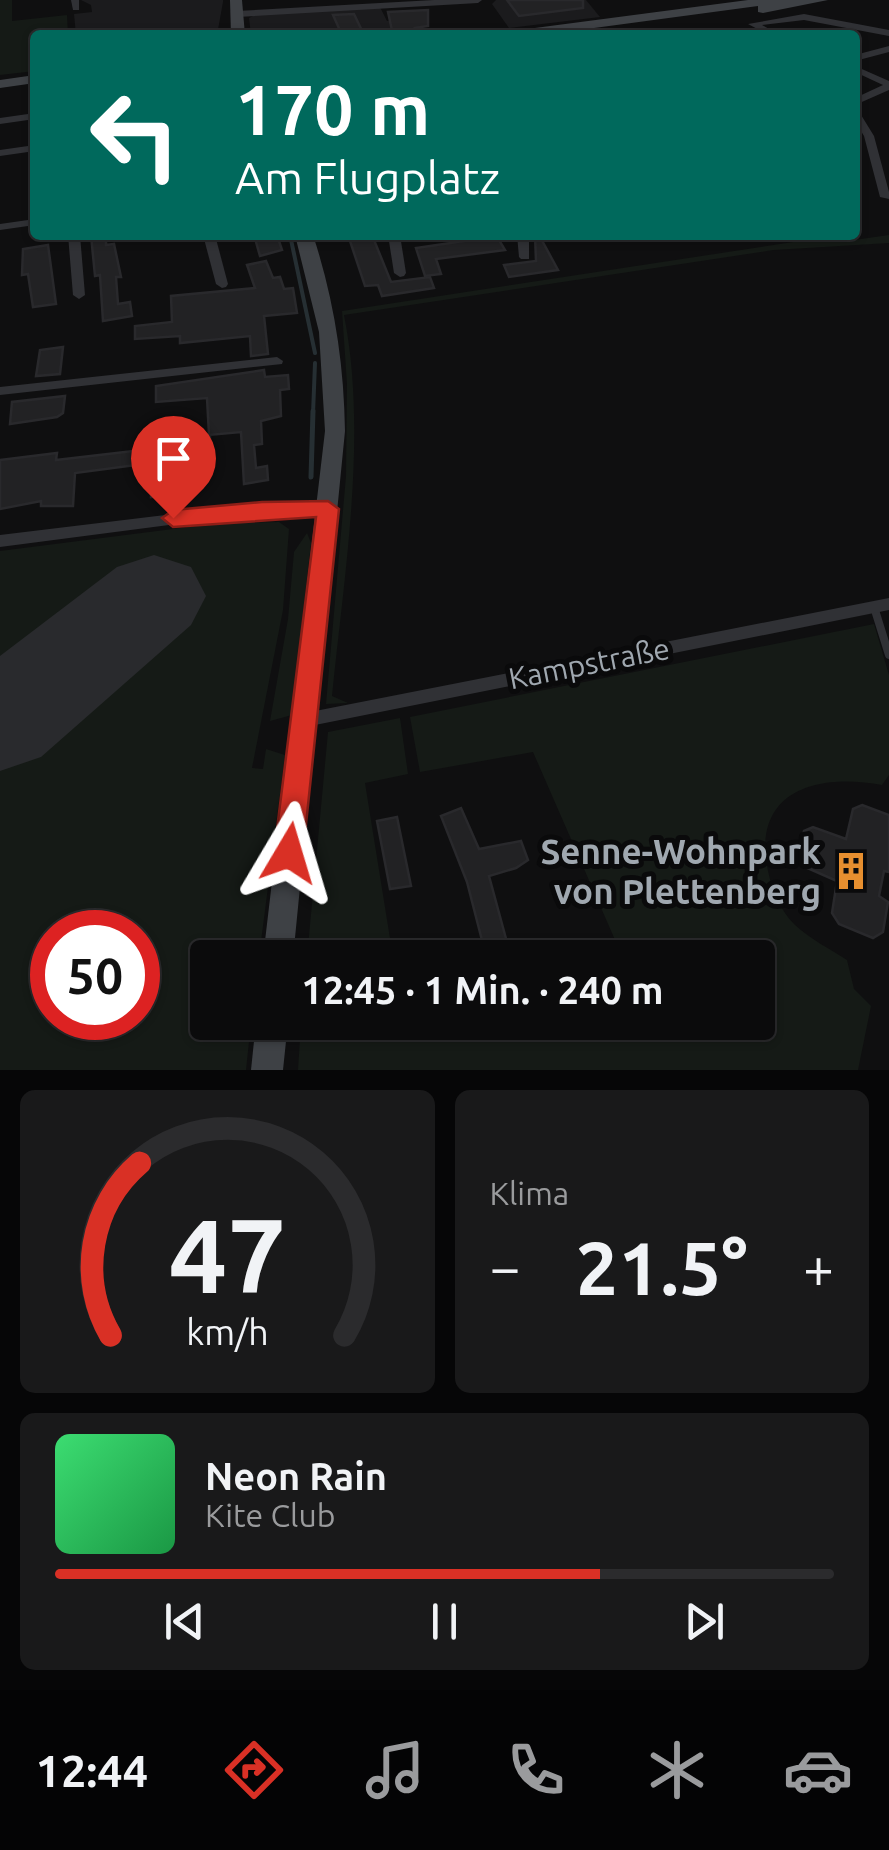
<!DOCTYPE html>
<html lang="de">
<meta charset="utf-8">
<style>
body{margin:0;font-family:Ubuntu,sans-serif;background:#19191a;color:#f1f3f6;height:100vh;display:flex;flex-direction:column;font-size:38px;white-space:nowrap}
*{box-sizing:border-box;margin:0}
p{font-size:32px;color:#9a9b9d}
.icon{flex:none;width:55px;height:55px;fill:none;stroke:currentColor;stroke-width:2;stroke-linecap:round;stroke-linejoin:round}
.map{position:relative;height:1070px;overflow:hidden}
.sheet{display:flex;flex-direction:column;gap:20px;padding:20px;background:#060607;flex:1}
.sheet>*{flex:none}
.top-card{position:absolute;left:30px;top:30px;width:830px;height:210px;border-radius:10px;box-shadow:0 2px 8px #0004,0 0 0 2px #2b2b2d;background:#00695c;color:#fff;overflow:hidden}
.speed{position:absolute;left:30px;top:910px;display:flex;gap:20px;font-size:50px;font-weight:700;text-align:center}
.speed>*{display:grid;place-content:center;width:130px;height:130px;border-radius:50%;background:#0b0b0c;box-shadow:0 2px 8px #0004,0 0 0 2px #2b2b2d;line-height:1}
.speed .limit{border:15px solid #d22;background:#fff;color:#111}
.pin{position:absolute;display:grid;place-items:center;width:85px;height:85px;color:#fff;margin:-102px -42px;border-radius:50% 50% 50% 0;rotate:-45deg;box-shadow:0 0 10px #0007}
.pin .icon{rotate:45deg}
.me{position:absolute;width:110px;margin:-55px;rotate:7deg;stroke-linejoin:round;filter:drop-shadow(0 0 8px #0008)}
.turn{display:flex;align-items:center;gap:35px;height:210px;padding:0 40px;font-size:45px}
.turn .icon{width:130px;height:130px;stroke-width:2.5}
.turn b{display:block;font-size:70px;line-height:85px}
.big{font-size:75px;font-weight:700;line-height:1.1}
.sheet .widget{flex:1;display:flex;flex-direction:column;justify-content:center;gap:15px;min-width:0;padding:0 35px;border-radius:15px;background:#19191a}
.sheet .dial{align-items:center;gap:0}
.dial svg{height:260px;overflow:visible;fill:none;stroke:#2b2b2d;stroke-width:7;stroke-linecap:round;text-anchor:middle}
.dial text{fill:#f1f3f6;stroke:none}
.song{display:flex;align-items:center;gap:30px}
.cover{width:120px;height:120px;border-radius:15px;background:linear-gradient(135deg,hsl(140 70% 55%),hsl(140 70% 35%))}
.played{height:10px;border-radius:5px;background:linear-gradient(90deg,#d93025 70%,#2b2b2d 70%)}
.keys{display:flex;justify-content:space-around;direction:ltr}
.heat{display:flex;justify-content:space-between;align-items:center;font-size:55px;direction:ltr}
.sheet .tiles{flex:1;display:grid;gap:20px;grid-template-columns:1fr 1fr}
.widget:last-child{grid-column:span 2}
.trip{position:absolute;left:190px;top:940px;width:585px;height:100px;border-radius:10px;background:#0b0b0c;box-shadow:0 2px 8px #0004,0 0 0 2px #2b2b2d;font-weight:700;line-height:100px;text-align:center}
.tabs{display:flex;height:160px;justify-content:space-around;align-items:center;background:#040405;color:#9a9b9d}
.tabs .icon{width:70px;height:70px}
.tabs .selected{color:#d93025}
.tabs b{font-size:45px;color:#f1f3f6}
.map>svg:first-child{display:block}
.built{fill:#1b1b1d}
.green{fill:#151a16;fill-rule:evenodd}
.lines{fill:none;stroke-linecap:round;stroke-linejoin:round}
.stream-far1{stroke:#262f33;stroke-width:4}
.stream{stroke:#262f33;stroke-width:5}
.runway{fill:#292a2d;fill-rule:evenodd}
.building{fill:#222224;stroke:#29292c;stroke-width:2.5}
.lane{stroke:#303135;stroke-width:8}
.street{fill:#303135;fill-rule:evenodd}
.secondary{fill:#3e4145;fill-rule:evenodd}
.route{fill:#d93025;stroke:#8d1f18;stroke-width:2.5}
.labels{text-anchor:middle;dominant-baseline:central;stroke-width:10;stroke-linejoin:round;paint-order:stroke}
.street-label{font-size:30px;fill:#a0a8b0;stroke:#0a0a0b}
.near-poi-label{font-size:35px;font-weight:bold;fill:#a0a8b0;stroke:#0a0a0b;text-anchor:end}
</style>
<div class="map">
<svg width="889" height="1070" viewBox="0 0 889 1070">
<rect width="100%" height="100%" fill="#0f0f10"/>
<g class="built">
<path d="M81,0h142v2l-6,33h-141l-2,-21 18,-2 -1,-7z"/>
<path d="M496,0h90l14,17 -91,11 -17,-24z"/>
<path d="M380,7l7,14 26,-3 9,17h-171l-2,-17 6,-3z"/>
</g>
<g class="green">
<path d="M0,0h12v21l55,-6 1,20h-33v36l-35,4z"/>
<path d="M839,235h10l5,5 35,-5v8l-115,7 -430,65c24,120 0,260 -12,381l16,7 -22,1 20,-228 1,-92 -5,-73z"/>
<path d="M279,522l10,7 -6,81 -31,158 11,1 3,-20 19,6 -26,202 -51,1v64l43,1 -5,47h-246v-519l220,-28zM52,932h86v86h-86z"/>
<path d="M307,533l4,10 -19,172 -22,6 18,-102 6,-67z"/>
<path d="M874,624l15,51v100l-7,10c-64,-12 -131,5 -114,86 4,19 13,41 27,54 15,14 35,24 52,35l7,29 17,17 -13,64h-560l3,-47 457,-1v-64l-172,-1 33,-8 -86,-197 -113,20 -10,-55z"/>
<path d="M400,718l8,56 -43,9 28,174h-86l21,-225z"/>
</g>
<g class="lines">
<g class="stream-far1">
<path d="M290,235l25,118"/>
<path d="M313,414l2,-51"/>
</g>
<path class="stream" d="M311,477l2,-66"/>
<path class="runway" d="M154,555l37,12 15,29 -15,29 -150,132 -41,14v-115l117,-89z"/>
</g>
<g class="building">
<path d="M507,0h76v8l-64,8z"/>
<path d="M428,10v16l-13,2 4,7h-26l-5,-23z"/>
<path d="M354,14l10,21h-22l-9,-20z"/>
<path d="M91,235h15v10l8,-1 7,33h-5l2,27 12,-2 2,14 -29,5 -3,-46 -5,1z"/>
<path d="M254,235h23l5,15 -22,6z"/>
<path d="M348,235h24l19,47 39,-5 4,11 -52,8 -4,-11 -13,1z"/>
<path d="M535,235h4l19,35 -49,7 -5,-12 32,-4z"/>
<path d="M471,240h28l6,10 -69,9 5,15 -16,2 -9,-28z"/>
<path d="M48,245l8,59 -23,3 -5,-33 -6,1 1,-26z"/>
<path d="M266,261l7,17 7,-1 4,12 9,-1 4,25 -33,3 4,38 -17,2 -1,-20 -70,7v-7l-45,3v-13l37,-4 -1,-26 84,-8 -8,-23z"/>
<path d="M63,347l-3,27 -24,2 4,-26z"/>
<path d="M264,370l1,7 23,-2 1,14 -9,1 1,26 -20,5 1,23 -8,1 2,23 11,-2 1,14 -24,4 -3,-52 -32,3 -2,-37 -51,4v-16z"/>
<path d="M65,396l-2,17 -6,4 -47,7 2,-22z"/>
<path d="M210,437v20l-16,1 1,34 -44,5v-34l-76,10 -2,33h-32v-5l-41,8v-49l57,-7 -1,7 138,-16v-5z"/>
<path d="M862,805l27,10v57l-5,-1 -5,25 9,6 -5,30 -10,6 -34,-14 -7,-11 5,-32 -32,-14 -7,-10 6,-26 9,-4 33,12 7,-30z"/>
<path d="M461,808l18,41 42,-8 7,19 -12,8 -27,8 19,70 -23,6 -18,-70 -26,-66z"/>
<path d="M397,817l14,69 -21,3 -13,-68z"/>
</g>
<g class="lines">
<path class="lane" d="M874,607l15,48"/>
<g class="street">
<path d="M71,0h8v10h-6z"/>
<path d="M434,0h48l-4,3 -241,14 -4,-3 4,-3z"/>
<path d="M804,14l85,16v6l-85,-16 -42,5 18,10h-11l-21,-11z"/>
<path d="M889,46v6l-34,9v-6z"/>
<path d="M855,66l34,15v9l-34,15v-7l28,-13 -28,-13z"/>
<path d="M855,109l3,1 16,26 15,56v7l-9,-2 -16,-61 -9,-15z"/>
<path d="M35,113v6l-35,5v-6z"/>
<path d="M35,145v6l-35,5v-6z"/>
<path d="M35,219v6l-35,5v-6z"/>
<path d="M68,235h12l5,60 -6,4 -6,-4z"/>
<path d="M203,235h12l13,49 -2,3 -4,1 -6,-4z"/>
<path d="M388,235h12l6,38 -2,3 -4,1 -6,-4z"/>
<path d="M517,235h12v24h-8l-2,-2z"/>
<path d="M643,235h12v2l-6,3 -4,-1z"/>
<path d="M277,357l6,4 -1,3 -282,31v-8z"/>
<path d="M328,504l7,5 -7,5 -113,5 -215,28v-12l215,-26z"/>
<path d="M889,598v12l-584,117 -6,-2 -3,-5 3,-5 6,-2z"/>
</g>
<g class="secondary">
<path d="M230,0h12l3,35h-14z"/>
<path d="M748,0h80l-65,13 -5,-1v-6l-216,29h-37l7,-4z"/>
<path d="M35,75v8l-35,5v-8z"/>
<path d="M295,235h18c21,64 31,128 32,196l-52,527h-30l62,-527 -6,-99z"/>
<path d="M256,1022h32l-5,48h-32z"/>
</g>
</g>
<path class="route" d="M328,501l11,8 -36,344 -4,10 -10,4 -10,-4 -5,-10 42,-336 -143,10 -11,-9 11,-8 89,-8z"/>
<defs>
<g id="building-bare" transform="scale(3)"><path d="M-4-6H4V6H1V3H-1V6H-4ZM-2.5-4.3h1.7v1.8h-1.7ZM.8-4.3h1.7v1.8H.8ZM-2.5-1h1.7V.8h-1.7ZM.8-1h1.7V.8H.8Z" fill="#e78f2f" stroke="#0a0a0b" stroke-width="2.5" paint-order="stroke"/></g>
</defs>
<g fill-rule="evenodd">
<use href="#building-bare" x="851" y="871"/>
</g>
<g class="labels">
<g class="street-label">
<text transform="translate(589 663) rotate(-11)">Kampstraße</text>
</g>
<g class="near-poi-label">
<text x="821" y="851">Senne-Wohnpark<tspan x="821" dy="40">von Plettenberg</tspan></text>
</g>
</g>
</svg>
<div class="speed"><div class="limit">50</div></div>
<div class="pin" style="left:173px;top:518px;background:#d93025"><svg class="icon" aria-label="arrive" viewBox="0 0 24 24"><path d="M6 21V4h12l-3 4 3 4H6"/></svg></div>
<svg class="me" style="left:289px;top:853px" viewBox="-20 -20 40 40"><path d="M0-17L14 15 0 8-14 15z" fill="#d93025" stroke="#fff" stroke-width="4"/></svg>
<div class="trip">12:45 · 1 Min. · 240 m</div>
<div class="top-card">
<div class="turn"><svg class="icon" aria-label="left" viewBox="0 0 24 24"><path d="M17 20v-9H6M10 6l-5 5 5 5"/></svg><div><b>170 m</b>Am Flugplatz</div></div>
</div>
</div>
<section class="sheet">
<div class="tiles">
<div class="widget dial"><svg viewBox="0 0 100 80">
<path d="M14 69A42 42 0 1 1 86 69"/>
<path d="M14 69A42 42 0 0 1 23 16" stroke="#d93025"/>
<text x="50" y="56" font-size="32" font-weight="700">47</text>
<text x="50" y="72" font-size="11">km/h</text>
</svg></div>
<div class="widget"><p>Klima</p>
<div class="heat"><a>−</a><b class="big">21.5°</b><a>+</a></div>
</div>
<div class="widget">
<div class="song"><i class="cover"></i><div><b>Neon Rain</b><p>Kite Club</p></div></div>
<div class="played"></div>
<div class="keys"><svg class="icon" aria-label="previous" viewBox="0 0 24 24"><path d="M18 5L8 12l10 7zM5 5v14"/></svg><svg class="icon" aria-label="pause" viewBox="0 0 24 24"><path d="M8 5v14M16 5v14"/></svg><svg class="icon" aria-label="next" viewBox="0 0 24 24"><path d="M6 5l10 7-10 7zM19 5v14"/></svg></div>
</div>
</div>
</section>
<nav class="tabs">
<b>12:44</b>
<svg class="icon selected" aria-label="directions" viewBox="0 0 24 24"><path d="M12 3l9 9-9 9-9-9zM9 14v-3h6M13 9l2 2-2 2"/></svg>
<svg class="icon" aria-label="music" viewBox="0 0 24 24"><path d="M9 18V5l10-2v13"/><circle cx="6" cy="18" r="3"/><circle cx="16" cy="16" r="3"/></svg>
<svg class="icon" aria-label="phone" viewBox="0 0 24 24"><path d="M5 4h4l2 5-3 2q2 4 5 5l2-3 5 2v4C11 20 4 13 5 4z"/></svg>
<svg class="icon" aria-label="climate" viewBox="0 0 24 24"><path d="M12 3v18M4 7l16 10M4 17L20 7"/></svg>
<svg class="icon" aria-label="car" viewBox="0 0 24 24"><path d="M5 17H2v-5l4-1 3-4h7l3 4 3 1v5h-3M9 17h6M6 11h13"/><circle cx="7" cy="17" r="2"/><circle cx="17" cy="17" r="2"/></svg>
</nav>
